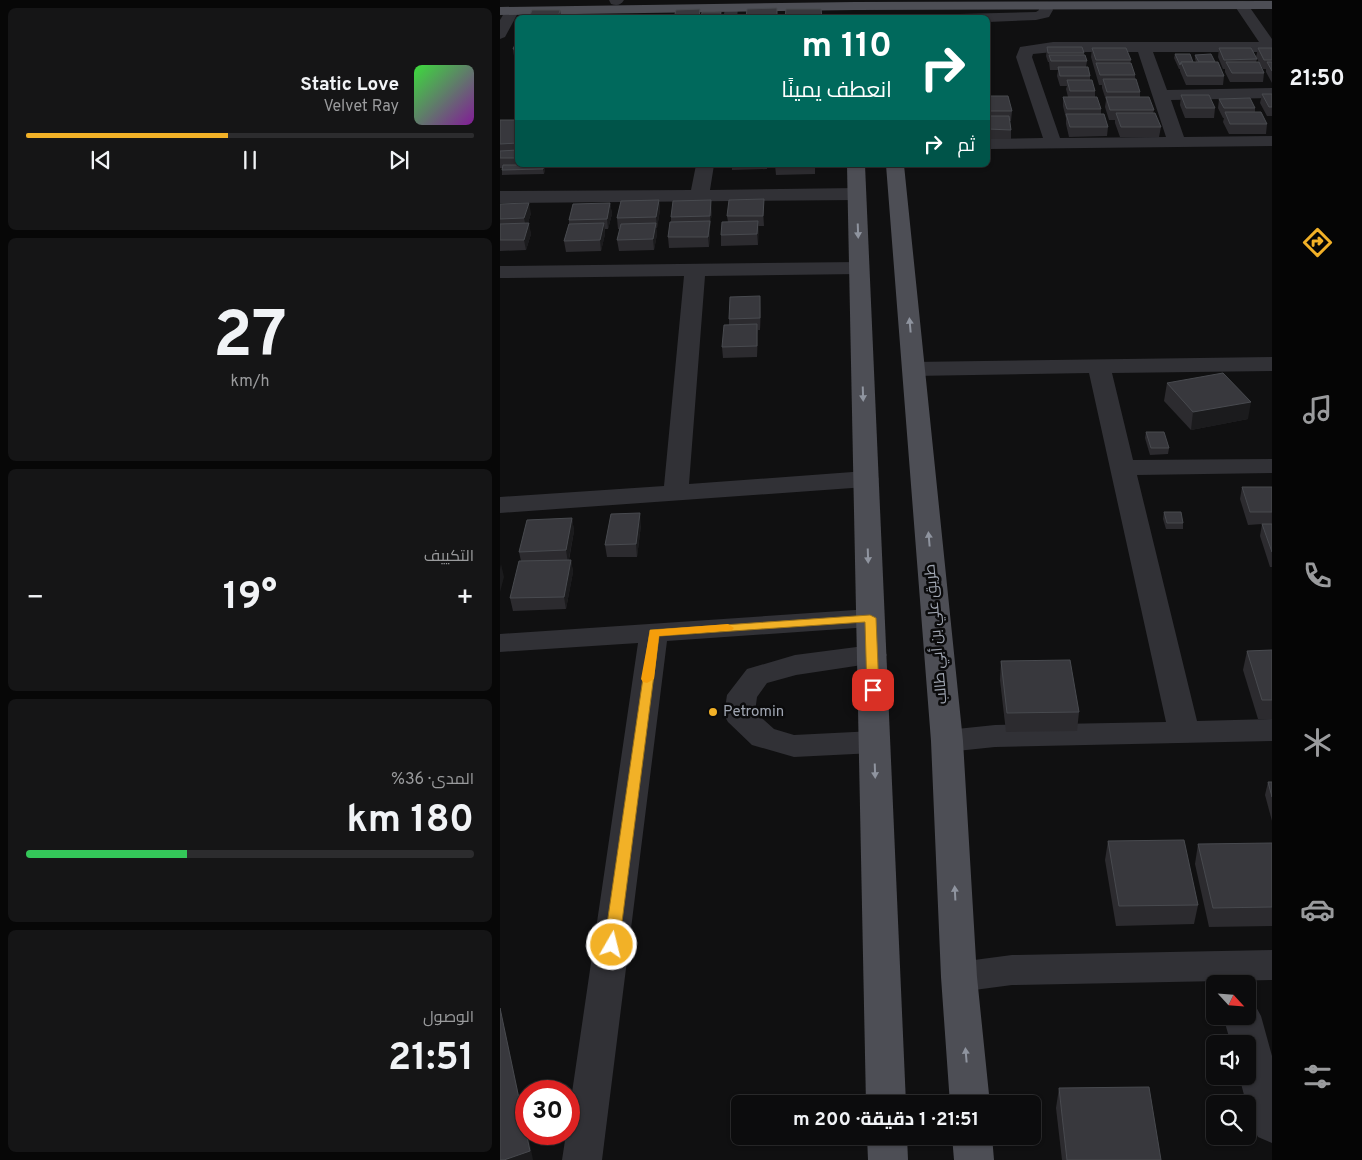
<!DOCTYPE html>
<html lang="ar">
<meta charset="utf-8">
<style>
body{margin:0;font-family:Overpass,Cairo,sans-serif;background:#151516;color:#f1f3f6;direction:rtl;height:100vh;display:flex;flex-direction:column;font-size:19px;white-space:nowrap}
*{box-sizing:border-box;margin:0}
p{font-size:16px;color:#9a9b9d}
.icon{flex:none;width:28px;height:28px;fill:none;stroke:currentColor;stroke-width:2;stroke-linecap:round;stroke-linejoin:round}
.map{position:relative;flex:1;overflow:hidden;direction:ltr}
.details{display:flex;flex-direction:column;gap:8px;padding:8px;background:#070707;width:500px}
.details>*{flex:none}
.banner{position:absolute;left:15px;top:15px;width:475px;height:152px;border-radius:8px;box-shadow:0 1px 4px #0004,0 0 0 1px #2c2c2e;direction:rtl;background:#00695c;color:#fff;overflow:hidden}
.needle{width:32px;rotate:116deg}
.tools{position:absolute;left:706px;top:975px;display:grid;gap:10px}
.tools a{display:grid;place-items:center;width:50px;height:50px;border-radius:8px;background:#0c0c0d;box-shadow:0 1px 4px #0004,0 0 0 1px #2c2c2e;font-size:25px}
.speed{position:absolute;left:15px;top:1080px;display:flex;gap:10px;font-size:25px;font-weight:700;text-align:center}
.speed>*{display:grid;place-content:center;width:65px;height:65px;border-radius:50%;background:#0c0c0d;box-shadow:0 1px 4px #0004,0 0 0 1px #2c2c2e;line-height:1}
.speed .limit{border:8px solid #d22;background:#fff;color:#111}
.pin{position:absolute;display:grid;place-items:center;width:42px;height:42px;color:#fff;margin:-21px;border-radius:10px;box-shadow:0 2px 8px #0006}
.me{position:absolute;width:55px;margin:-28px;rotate:8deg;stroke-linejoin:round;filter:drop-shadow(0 0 4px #0008)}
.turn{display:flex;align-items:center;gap:18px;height:105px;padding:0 15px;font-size:22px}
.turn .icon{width:65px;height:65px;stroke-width:2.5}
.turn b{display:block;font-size:35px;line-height:42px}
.then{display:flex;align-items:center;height:48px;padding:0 15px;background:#0003;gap:10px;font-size:19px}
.big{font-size:38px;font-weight:700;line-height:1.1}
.details .card{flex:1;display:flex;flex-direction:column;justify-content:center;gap:8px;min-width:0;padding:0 18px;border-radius:8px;background:#151516}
.details .dial{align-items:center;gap:0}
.dial b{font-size:65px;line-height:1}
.song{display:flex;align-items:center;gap:15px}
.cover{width:60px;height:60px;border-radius:8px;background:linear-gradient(135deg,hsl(120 70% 55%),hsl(290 70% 35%))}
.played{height:5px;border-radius:2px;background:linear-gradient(90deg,#f2b127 45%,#2c2c2e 45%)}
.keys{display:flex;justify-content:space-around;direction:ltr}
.heat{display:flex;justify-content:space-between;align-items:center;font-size:28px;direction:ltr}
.charge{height:8px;border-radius:4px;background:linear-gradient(90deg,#34c759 36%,#2c2c2e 0)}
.trip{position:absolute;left:231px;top:1095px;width:310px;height:50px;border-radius:8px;background:#0c0c0d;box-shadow:0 1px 4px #0004,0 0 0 1px #2c2c2e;font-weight:700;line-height:50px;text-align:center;direction:rtl}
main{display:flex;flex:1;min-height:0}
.tab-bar{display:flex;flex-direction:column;width:90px;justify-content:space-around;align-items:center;background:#050505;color:#9a9b9d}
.tab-bar .icon{width:35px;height:35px}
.tab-bar .current{color:#f2b127}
.tab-bar b{font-size:22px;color:#f1f3f6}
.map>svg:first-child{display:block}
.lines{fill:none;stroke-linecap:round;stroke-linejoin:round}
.minor{fill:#313136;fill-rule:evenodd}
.major{fill:#4d4e55;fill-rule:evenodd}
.wall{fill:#2c2b2f}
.shaded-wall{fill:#1b1b1d}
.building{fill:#38383d;stroke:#484a4f}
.oneway{fill:#8f949f}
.route{fill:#f2b127;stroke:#9d7319}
.slow{fill:#f59e0b}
.poi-dot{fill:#f2b127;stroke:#0b0b0c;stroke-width:2}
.labels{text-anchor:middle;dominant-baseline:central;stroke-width:5;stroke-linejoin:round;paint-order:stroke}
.street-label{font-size:15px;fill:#a0a6b2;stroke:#0b0b0c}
.poi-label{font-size:15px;fill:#a0a6b2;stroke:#0b0b0c;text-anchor:start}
</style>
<main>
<nav class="tab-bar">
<b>21:50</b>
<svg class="icon current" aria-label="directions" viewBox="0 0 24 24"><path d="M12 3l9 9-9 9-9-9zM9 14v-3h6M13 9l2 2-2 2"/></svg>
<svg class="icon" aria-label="music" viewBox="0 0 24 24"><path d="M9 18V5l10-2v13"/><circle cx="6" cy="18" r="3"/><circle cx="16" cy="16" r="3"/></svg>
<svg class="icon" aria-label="phone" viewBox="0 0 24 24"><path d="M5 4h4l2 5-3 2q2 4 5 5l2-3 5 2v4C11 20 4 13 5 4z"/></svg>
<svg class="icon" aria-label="climate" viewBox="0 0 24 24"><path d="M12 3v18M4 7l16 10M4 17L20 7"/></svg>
<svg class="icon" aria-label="car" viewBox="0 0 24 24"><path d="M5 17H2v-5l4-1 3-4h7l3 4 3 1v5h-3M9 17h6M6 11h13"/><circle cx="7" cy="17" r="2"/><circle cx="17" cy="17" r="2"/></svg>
<svg class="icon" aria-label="filters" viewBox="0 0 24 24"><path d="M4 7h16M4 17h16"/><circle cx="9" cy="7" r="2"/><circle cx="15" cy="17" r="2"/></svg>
</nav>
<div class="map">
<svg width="772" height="1160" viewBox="0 0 772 1160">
<rect width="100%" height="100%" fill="#101011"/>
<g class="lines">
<g class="minor">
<path d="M109,0h15c-3,5 -7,6 -13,4z"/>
<path d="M741,1l5,1 26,37v13h-119l14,38 105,-2v10l-101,2 13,37 88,-1v10l-284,3v-10l55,-1 -27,-81 4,-10 33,-5h206l-25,-37 2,-3zM553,52h85l28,85 -106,1 -28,-81 1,-3z"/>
<path d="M545,2l5,1 3,7 -4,7 -13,3 -48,2v-4h-36l7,-4 77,-2 3,-2 -1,-4 2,-3z"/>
<path d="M231,4l5,1 2,3 -1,10h-14l3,-13z"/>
<path d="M12,7l5,1 2,3 -14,26 -5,2v-19l7,-12z"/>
<path d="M196,165h18l-4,25 147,-2 7,2 2,4 -2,4 -7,2 -357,3v-12l191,-1z"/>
<path d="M359,262l7,2 3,4 -3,4 -7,2 -154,2 -16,208 177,-13 9,3 4,5 -4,5 -9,3 -366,26v-16l164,-11 20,-210 -184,2v-12z"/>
<path d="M772,357v14l-160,2 21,87 139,-1v14l-135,2 60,246 75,-2v22l-277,6 -48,5 -11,-3 -5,-8 5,-8 11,-3 48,-5 171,-3 -77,-349 -176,3 -8,-2 -3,-5 3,-5 8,-2z"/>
<path d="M370,609l10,3 4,6 -4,6 -10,3 -203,14 -65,519h-40l4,-26h3v-21l69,-470 -138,9v-18z"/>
<path d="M372,645l10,3 5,7 -5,7 -86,13 -29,8 -10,14 -2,15 19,17 20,6 80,-4 11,3 5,8 -5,8 -11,3 -80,4 -42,-12 -24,-23 -4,-7 3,-20 20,-26 48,-14z"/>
<path d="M772,950v30l-260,5 -53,7 -13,-5 -5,-10 5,-10 13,-5 53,-7z"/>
<path d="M748,1002l7,3 6,11 11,40v87l-14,-6 -6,-12 -13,-49h9v-32h-17l-8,-28h25z"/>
</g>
<g class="major">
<path d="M772,1v8l-417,1 -355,5v-8l355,-5z"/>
<path d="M347,165h18l41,939h-40z"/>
<path d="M386,165h18l59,576 14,236 13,127h-40l-9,-127 -10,-236z"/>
<path d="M367,1136h40l1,24h-40z"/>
<path d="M452,1136h40l2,24h-40z"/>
</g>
</g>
<g class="wall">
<path d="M18,38v25h-3l-2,-14z"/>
<path d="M547,47l37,6v2l3,6 -1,6 4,9v4l5,11v6l6,12v5l7,13 -1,9 -38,1 -3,-13v-6l-3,-12v-9h5l-2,-8 1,-3h-7l-3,-10 1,-6h-8l-1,-8h-1l-2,-6z"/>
<path d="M592,48l39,12 -1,3 5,12v4l5,13v5l14,13 -1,3 8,14 -2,10h-39l-5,-14v-3h-6l-4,-13 1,-7 -4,-12v-3h-3l-8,-28z"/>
<path d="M719,48l38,11 -1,3 8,11 -1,9h-33l-5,-10v-3h-2l-5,-12z"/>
<path d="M758,48h14v35l-6,-11v-3h-3l-7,-12z"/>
<path d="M675,54l18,8h3l-1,-3v-4l20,7 9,14 -1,9h-37l-6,-14v-2h-1l-5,-11z"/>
<path d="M762,94h10v22h-5l-7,-13z"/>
<path d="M681,95l34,13 -1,10h-29l-5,-13z"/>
<path d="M488,96l24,15 -1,10h-1l1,9v9h-23z"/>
<path d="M719,99l36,9v4l12,12 -1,10h-37l-6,-12 1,-4h-1l-5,-10z"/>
<path d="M0,120h18v45l27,4 -1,5 -42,1v-7h-2z"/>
<path d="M232,165h35v4l-35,1z"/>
<path d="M275,165h40v9l-39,1z"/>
<path d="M264,199v27h-6v19l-37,1v-11l7,-13 -1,-6z"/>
<path d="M159,200l1,10 -3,18h-1l1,6 -3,16 -35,1 -2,-11 3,-11h-2l-1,-11z"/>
<path d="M110,203l2,11 -4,15h-3v5l-4,17 -35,1 -2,-11 5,-17v-4z"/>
<path d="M0,204l31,9 -3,10 3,11 -5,16 -26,1z"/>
<path d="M212,211l-2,16v5l-1,15 -40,1 -1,-11 3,-15v-5z"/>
<path d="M261,308l-1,22h-2l-1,27 -34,1 -1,-11 7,-22v-6z"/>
<path d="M667,383l81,36 -57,11 -27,-29z"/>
<path d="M646,432l23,16 -1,6 -18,1 -5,-17z"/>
<path d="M742,487h30v80h-2l-10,-31 2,-12 -14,1 -8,-26z"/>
<path d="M664,512l19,11v6h-17l-3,-10z"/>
<path d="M72,518l2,13 -5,29h2l2,12 -7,37 -53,2 -3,-13 11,-37 -2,-9z"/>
<path d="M141,525l-4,32h-30l-2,-12z"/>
<path d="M772,650v69h-14l-15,-49 4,-19z"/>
<path d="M501,661l78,51 -2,19 -71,1 -6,-52z"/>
<path d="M768,782h4v39l-7,-26z"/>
<path d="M608,841l90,64 -4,19 -78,2 -11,-66z"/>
<path d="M698,844h74v82l-63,1 -14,-63z"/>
<path d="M559,1088l102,72h-99l-6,-52z"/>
</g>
<g class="shaded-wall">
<path d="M60,10l1,8h-3z"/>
<path d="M45,165v4l-1,5 -1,-5z"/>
<path d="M264,199v27l-1,-10z"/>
<path d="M159,200l1,10 -3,18 -1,-11z"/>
<path d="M211,200l1,11 -2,16v-11z"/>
<path d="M29,203l2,10 -5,16 -2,-11z"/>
<path d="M110,203l2,11 -4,15 -1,-10z"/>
<path d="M210,221v11l-1,15 -1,-10z"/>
<path d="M258,221l1,11 -1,13 -1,-11z"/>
<path d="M29,223l2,11 -5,16 -2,-10z"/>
<path d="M104,223l1,11 -4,17 -1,-11z"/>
<path d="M156,223l1,11 -3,16 -1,-11z"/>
<path d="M260,296l1,12 -1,22z"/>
<path d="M257,324l1,12 -1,21z"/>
<path d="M751,402l-3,17 -57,11 2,-18z"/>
<path d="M140,513l1,12 -4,32 -1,-13z"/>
<path d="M72,518l2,13 -6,32 -2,-13z"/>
<path d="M71,560l2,12 -7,37 -2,-12z"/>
<path d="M1,564l3,13 -4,15v-23z"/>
<path d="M0,1007l26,121v4z"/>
<path d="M27,1134h1l5,26h-29z"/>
</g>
<g class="building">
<path d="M277,8v10h-31l1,-9z"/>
<path d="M200,9l-1,9h-25l2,-8z"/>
<path d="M286,9h35l1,9h-37z"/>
<path d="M32,10h28l-2,8h-29z"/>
<path d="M202,12h19l-1,6h-19z"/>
<path d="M18,38v11h-5z"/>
<path d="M547,47h35l2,6h-36z"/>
<path d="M592,48h34l5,12h-35z"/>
<path d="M719,48h32l6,11 -33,1z"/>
<path d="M758,48h14v12h-8z"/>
<path d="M675,54h15l3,8h-12l-1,3z"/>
<path d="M711,54l4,8h-16l-4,-7z"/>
<path d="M549,55h36l2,6h-36z"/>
<path d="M681,62h37l6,14h-37z"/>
<path d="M726,62h33l5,11h-32z"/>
<path d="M767,62h5v9z"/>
<path d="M596,63h35l4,12h-35z"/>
<path d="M558,67h30l2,9h-30z"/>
<path d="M603,79h33l4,13h-33z"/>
<path d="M567,80h25l3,11h-25z"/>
<path d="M762,94h10v13h-3z"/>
<path d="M681,95h28l6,13h-29z"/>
<path d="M488,96h20l4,15h-24z"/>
<path d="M563,97h34l4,12h-34z"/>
<path d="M606,97h43l5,13h-44z"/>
<path d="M750,98l5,10h-31l-5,-9z"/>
<path d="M725,112h36l6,12h-37z"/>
<path d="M616,113h39l6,14h-40z"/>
<path d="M566,114h38l4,13h-38z"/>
<path d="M488,116h21l2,14 -23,-1z"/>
<path d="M0,120h18v23l-18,1z"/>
<path d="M18,150v8h-18v-7z"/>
<path d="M3,165h41l-1,4 -41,1z"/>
<path d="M264,199l-1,17h-36l2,-16z"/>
<path d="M159,200l-3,17 -39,1 4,-17z"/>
<path d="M211,200l-1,16 -39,1 2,-16z"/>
<path d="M29,203l-5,15 -24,1v-15z"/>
<path d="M110,203l-3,16 -38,1 4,-16z"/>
<path d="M210,221l-2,16h-40l2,-15z"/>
<path d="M258,221l-1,13 -36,1 1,-13z"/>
<path d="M29,223l-5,17h-24v-16z"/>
<path d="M104,223l-4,17 -36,1 5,-17z"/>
<path d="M156,223l-3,16 -36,1 4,-16z"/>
<path d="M260,296v22l-31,1 1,-22z"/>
<path d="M257,324v22l-35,1 2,-22z"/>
<path d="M723,373l28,29 -58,10 -26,-29z"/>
<path d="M646,432h18l5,16h-18z"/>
<path d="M742,487h30v25h-22z"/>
<path d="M664,512h17l2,11h-16z"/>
<path d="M140,513l-4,31 -31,1 6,-31z"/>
<path d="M72,518l-6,32 -47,2 8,-32z"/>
<path d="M762,524h10v28z"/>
<path d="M71,560l-7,37 -54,1 9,-37z"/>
<path d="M772,650v50h-10l-15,-49z"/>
<path d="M570,660l9,52 -72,1 -6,-52z"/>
<path d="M768,782h4v15z"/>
<path d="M684,840l14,65 -79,1 -11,-65z"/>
<path d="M772,843v64l-59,1 -15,-64z"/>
<path d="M0,1008l30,143 -26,9h-4z"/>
<path d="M649,1087l12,73h-94l-8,-72z"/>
</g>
<defs><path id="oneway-solid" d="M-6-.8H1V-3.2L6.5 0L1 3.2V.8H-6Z" transform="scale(1.25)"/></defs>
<g class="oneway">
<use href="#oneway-solid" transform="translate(358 231) rotate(88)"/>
<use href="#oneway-solid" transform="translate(410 325) rotate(-95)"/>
<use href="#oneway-solid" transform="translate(363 394) rotate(88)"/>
<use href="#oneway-solid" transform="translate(429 539) rotate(-95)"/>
<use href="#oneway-solid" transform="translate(368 556) rotate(88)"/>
<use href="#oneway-solid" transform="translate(375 771) rotate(88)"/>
<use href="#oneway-solid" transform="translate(455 893) rotate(-93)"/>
<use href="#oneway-solid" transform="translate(466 1055) rotate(-95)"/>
</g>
<path class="route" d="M370,615l6,3 3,72 -6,4 -6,-4 -2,-68 -206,14 -40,309 -2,4 -5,2 -6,-2 -2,-4 46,-315z"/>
<path class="slow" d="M228,624l6,4 -2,2 -73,6 -5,43 -7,4 -4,-1 -2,-3 9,-49z"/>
<circle class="poi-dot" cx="213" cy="712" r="5"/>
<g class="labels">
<g class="street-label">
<text transform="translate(437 634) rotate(-95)">طريق علي بن أبي طالب</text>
</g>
<g class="poi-label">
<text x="223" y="712">Petromin</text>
</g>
</g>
</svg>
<div class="tools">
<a><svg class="needle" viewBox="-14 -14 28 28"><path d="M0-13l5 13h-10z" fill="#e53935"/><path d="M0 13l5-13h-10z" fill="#9a9b9d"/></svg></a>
<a><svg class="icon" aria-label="sound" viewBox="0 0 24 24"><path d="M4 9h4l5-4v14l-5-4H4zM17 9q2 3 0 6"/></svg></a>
<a><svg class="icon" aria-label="search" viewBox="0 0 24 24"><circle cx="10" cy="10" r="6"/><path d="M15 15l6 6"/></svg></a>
</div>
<div class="speed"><div class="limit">30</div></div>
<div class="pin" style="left:373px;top:690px;background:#d93025"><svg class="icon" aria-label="arrive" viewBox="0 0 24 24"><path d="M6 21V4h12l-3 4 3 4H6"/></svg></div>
<svg class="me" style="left:112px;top:945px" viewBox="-20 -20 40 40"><circle r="17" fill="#f2b127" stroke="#fff" stroke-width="3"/><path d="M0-11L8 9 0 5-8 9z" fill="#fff"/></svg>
<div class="trip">21:51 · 1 دقيقة · 200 m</div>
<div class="banner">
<div class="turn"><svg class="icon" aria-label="right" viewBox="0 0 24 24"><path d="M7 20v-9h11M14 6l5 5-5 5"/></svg><div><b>110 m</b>انعطف يمينًا</div></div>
<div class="then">ثم<svg class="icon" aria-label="right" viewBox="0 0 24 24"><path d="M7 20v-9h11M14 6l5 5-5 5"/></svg></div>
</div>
</div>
<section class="details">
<div class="card">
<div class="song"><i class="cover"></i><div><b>Static Love</b><p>Velvet Ray</p></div></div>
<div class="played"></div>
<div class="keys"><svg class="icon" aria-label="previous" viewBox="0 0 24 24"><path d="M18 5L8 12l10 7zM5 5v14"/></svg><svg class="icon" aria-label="pause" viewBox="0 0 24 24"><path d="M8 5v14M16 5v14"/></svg><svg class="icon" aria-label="next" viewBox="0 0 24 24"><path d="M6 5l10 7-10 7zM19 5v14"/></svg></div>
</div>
<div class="card dial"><b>27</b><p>km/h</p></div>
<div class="card"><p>التكييف</p>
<div class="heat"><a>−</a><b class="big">19°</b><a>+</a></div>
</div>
<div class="card"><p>المدى · 36%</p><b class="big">180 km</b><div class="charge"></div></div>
<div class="card"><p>الوصول</p><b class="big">21:51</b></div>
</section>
</main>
